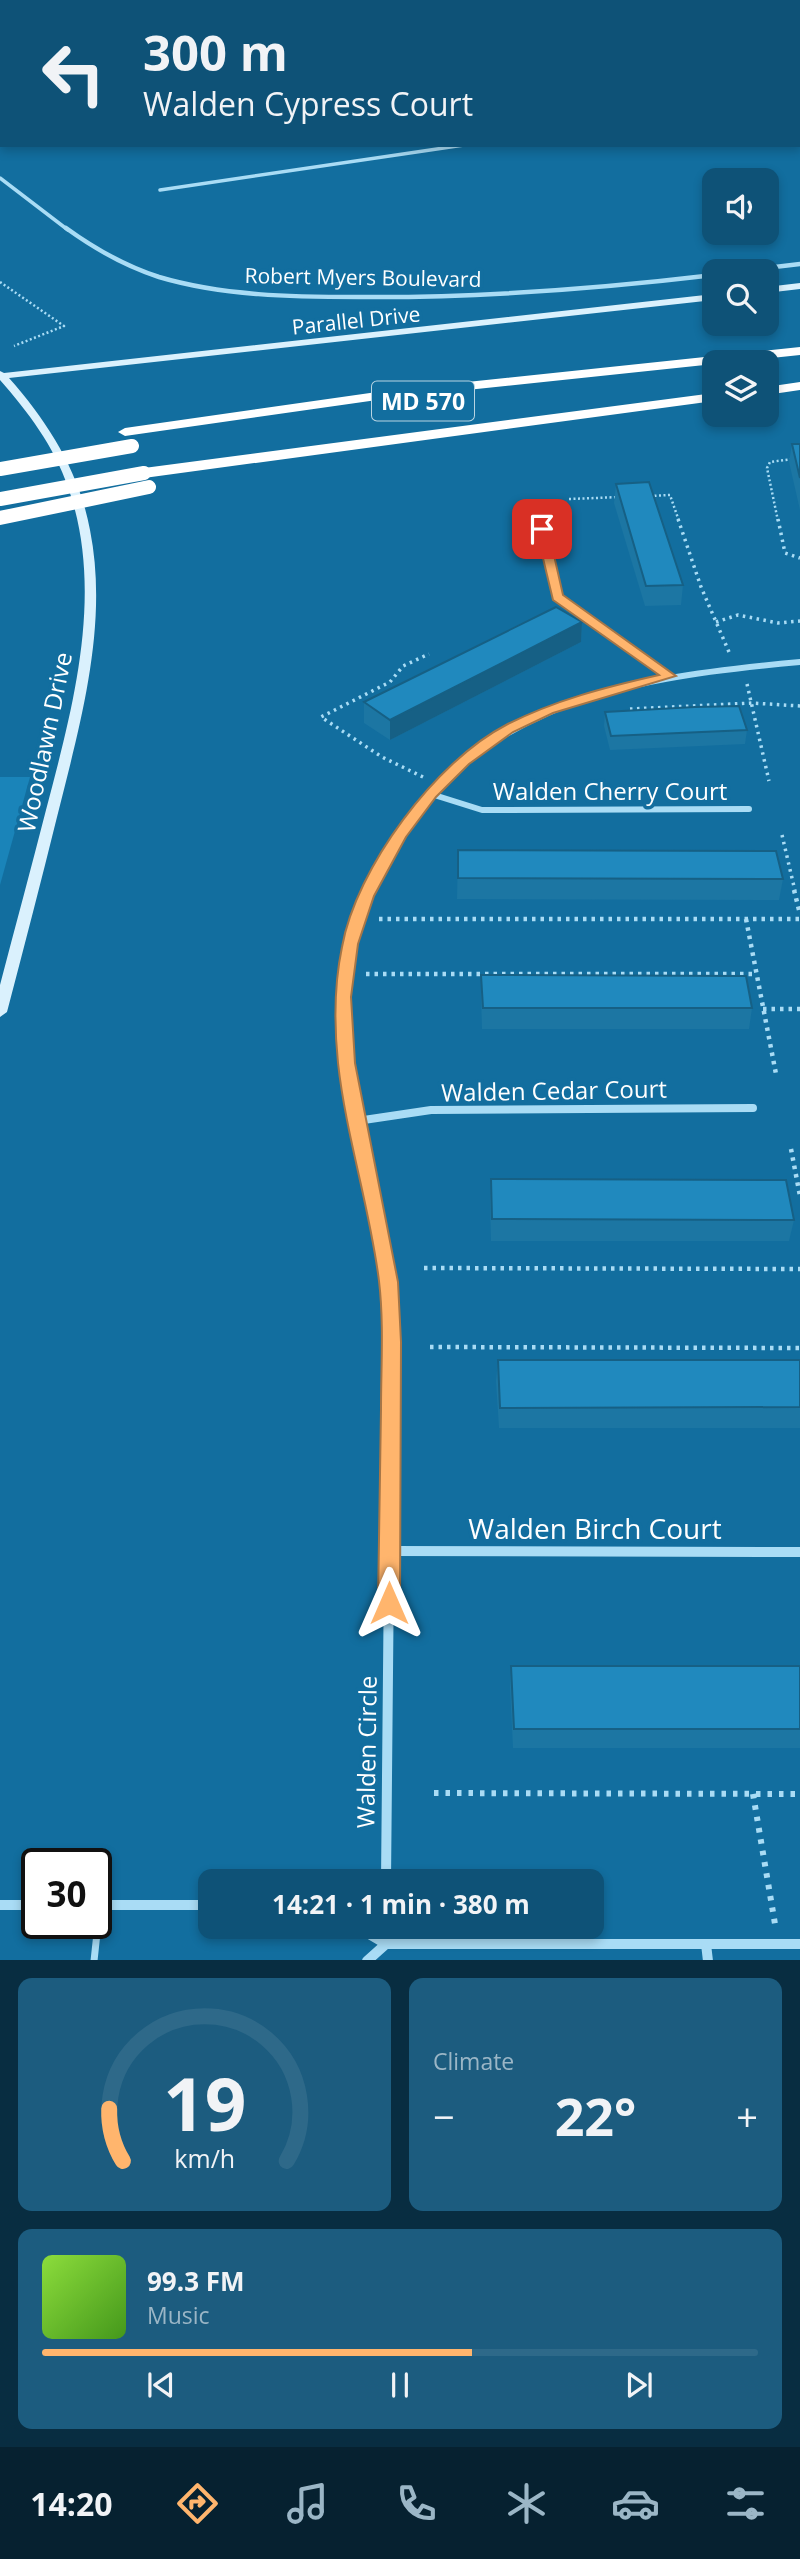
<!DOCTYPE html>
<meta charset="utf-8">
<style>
body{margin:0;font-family:"Open Sans",sans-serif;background:#1c5c7f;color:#f1f3f6;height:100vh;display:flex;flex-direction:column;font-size:26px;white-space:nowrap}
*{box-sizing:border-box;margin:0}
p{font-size:23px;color:#9bb6c6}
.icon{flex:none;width:38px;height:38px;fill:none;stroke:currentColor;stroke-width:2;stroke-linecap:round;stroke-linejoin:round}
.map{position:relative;height:1960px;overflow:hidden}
.details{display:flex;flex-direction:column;gap:18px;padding:18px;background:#082d41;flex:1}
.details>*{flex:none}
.top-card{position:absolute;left:0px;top:0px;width:802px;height:147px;box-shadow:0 4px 10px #0003;background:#0e5277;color:#f1f3f6;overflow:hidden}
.buttons{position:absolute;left:702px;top:168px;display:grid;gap:14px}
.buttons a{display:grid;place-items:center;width:77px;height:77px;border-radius:14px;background:#0e5277;box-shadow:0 4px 10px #0003;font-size:35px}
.speed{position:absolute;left:21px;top:1848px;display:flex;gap:14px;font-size:35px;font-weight:700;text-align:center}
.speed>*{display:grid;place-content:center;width:91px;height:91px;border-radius:50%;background:#0e5277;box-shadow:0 4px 10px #0003;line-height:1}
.speed .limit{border:4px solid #111;border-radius:10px;background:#fff;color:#111}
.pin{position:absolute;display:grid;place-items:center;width:60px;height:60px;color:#fff;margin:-30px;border-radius:14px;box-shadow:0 4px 10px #0006}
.me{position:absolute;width:77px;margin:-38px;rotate:0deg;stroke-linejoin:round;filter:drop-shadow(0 0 5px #0008)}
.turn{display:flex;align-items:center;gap:24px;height:147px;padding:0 28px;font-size:32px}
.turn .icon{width:91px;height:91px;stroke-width:2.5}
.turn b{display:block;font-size:49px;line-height:60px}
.big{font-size:52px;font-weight:700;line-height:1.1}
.details .widget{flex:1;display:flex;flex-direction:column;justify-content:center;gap:10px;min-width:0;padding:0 24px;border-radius:14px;background:#1c5c7f}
.details .dial{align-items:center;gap:0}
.dial svg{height:182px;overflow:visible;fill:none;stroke:#2e6989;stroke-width:7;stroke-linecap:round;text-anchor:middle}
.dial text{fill:#f1f3f6;stroke:none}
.song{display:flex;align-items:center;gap:21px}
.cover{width:84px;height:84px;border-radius:10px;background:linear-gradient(135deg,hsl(90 70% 55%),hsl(100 70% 35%))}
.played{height:7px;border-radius:4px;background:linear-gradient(90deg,#ffb56d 60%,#2e6989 60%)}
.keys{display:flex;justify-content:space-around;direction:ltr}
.heat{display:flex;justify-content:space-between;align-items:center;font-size:38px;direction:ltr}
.details .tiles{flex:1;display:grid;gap:18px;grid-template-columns:1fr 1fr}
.widget:last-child{grid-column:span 2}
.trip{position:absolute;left:198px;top:1869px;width:406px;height:70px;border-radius:14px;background:#0e5277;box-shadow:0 4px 10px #0003;font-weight:700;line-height:70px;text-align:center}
.menu{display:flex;height:112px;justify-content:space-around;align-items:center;background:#062130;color:#9bb6c6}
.menu .icon{width:49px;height:49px}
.menu .active{color:#ffb56d}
.menu b{font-size:32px;color:#f1f3f6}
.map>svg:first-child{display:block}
.green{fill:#1a84b9}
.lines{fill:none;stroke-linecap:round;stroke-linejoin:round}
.path-far3{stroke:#a9dcf5;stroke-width:2.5;stroke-dasharray:2 2.5;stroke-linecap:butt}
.path-far2{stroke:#a9dcf5;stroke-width:3.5;stroke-dasharray:2.5 4.5;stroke-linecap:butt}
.path-far1{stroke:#a9dcf5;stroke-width:4.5;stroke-dasharray:3.5 5;stroke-linecap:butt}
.path{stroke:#a9dcf5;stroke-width:6;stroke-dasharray:4.5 7;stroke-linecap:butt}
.lane{stroke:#a9dcf5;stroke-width:7}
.street-far4{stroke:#a9dcf5;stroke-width:3.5}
.street-far3{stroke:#a9dcf5;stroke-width:4.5}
.street-far2{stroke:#a9dcf5;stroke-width:6}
.street-far1{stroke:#a9dcf5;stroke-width:8}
.street{stroke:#a9dcf5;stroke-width:10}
.secondary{fill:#daf1fd;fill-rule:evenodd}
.highway{fill:#fff;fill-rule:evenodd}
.highway-bridge{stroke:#fff;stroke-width:14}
.wall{fill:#1c76a3}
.shaded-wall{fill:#166085}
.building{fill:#2089be;stroke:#166085;stroke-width:2}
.route{fill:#ffb56d;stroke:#a67647;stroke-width:2}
.labels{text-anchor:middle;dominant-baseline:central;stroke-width:7;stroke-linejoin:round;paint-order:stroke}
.far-street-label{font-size:21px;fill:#fff;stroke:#126e9f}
.shield{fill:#126e9f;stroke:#b8d4e2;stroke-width:2}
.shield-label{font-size:23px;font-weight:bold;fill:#fff}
.street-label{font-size:24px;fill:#fff;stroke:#126e9f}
.near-street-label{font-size:28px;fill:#fff;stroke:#126e9f}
</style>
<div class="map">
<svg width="800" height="1961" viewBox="0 0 800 1961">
<rect width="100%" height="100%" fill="#126e9f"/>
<path class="green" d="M0,777h30l-30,108z"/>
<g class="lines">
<g class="path-far3">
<path d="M0,282l64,44 -50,20"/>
<path d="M650,496l20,-1 9,26"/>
<path d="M569,499l52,-2"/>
<path d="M778,521l-11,-53 3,-6 30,-4"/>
</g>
<g class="path-far2">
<path d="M678,519l23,68 28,65"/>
<path d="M778,519l7,34 15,5"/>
<path d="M716,622l22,-7 40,8 22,-2"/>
<path d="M747,684l22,97"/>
<path d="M630,709l122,-6 48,3"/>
<path d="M423,777l-41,-20 -61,-40 69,-35 13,-16 26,-12"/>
<path d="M782,835l13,56"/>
</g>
<g class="path-far1">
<path d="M794,890l6,24"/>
<path d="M379,919h421"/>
<path d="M746,919l30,155"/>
<path d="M366,974h391"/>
<path d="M763,1009h37"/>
<path d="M791,1149l9,47"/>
<path d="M424,1268l376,1"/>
<path d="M430,1347l370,1"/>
</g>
<g class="path">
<path d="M434,1793l366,1"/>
<path d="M753,1794l22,130"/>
</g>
<path class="lane" d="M94,1961l6,-56"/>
<g class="street-far4">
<path d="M0,178l68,52"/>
<path d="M160,190l304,-45"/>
</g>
<g class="street-far3">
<path d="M66,228c29,21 59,38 93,49 64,19 134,20 200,20 119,1 237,-8 355,-22"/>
<path d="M742,271l58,-7"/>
</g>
<g class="street-far2">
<path d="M542,529l16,68 112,79"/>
<path d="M431,794l51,16 267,-1"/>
<path d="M369,891c87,-186 245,-212 431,-229"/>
</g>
<g class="street-far1">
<path d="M370,890c-53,118 -11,216 11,334 8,46 10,92 10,138"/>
<path d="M357,1121l74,-11 322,-2"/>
</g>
<g class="street">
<path d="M389,1551l411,1"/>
<path d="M386,1881l5,-520"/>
<path d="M0,1905h37"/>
<path d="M96,1905h114"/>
<path d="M357,1927l29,17h414"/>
<path d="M386,1927v17"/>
<path d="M706,1944l2,17"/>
<path d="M367,1961l19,-17"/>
</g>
<g class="secondary">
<path d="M800,283v6l-34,4v-6z"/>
<path d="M714,294v6l-705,78c39,44 70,93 81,152 19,95 -10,195 -33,287 -16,65 -33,130 -50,195l-7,5v-32c15,-58 31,-116 46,-175 27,-103 59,-218 22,-323 -14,-41 -40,-75 -68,-107v-9l4,2z"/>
</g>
<g class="highway">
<path d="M800,347v8l-409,43 -266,38 -7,-4 7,-4 266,-38z"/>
<path d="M800,382v8l-34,5v-8z"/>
<path d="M714,393v8l-570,77 -8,-5 8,-5z"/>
</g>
<g class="highway-bridge">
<path d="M0,469l132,-23"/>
<path d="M0,499l144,-26"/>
<path d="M0,518l149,-31"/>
</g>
</g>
<g class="wall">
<path d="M792,444h8v66l-11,-48z"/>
<path d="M616,484l67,101 -2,20 -36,1 -31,-103z"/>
<path d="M582,622l-1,20 -191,98 -26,-17v-21z"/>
<path d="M605,712l142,18 -2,14 -135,6 -6,-24z"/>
<path d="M458,850l325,29 -4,21 -322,-1z"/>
<path d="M481,975l271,33 -3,21h-267l-1,-33z"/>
<path d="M491,1179l303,41 -5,21h-298l-1,-40z"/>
<path d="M498,1360h302v68h-301l-3,-47z"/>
<path d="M511,1666h289v82h-287l-3,-62z"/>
</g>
<g class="shaded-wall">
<path d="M533,0h10v2h-24z"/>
<rect x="0" y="61" width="2" height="19"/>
<path d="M582,622l-1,20 -191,98v-20z"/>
</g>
<g class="building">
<path d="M0,0h533l-14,2h-517v59h-2z"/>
<path d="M792,444h8v34z"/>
<path d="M649,482l34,103 -37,1 -30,-102z"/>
<path d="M556,607l26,15 -192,98 -26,-18z"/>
<path d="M739,706l8,24 -136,6 -6,-24 90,-5z"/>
<path d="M458,850l318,1 7,28 -325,-1z"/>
<path d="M481,975l265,1 6,32h-269z"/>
<path d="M491,1179l295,1 8,40 -302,-1z"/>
<path d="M498,1360h302v47l-300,1z"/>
<path d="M511,1666h289v63h-286z"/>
</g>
<path class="route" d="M542,525l6,4 15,66 113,81 -123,37 -40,19 -44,32 -33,33 -30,40 -32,59 -16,48 -7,53 4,66 43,219 3,60 -1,261 -4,7 -7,3 -8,-3 -3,-7c1,-65 2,-129 3,-194 0,-42 3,-86 -2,-128 -9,-73 -33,-145 -41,-218 -4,-39 -4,-78 4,-116 14,-79 94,-186 164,-222 49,-25 100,-38 153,-50l-106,-75 -17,-71z"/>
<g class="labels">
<g class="far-street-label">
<text transform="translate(363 277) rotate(1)">Robert Myers Boulevard</text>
<text transform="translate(356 320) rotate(-6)">Parallel Drive</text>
</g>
<rect class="shield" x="372" y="381.5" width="102" height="39" rx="5"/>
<g class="shield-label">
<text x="423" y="401">MD 570</text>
</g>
<g class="street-label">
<text transform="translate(44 742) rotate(-78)">Woodlawn Drive</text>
<text x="610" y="790">Walden Cherry Court</text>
<text transform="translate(554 1090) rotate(-1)">Walden Cedar Court</text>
<text transform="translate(366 1752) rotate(-89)">Walden Circle</text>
</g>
<g class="near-street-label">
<text x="595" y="1528">Walden Birch Court</text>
</g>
</g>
</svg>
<div class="buttons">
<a><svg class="icon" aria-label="sound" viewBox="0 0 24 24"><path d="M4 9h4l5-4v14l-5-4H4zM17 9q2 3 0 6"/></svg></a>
<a><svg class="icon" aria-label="search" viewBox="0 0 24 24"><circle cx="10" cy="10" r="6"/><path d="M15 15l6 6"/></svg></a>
<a><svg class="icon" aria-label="layers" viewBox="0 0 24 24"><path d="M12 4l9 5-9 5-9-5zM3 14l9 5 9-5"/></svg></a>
</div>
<div class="speed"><div class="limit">30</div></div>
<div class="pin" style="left:542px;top:529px;background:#d93025"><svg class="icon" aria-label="arrive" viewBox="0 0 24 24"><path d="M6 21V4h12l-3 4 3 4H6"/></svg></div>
<svg class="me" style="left:389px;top:1603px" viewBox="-20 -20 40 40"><path d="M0-17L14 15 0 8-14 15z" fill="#ffb56d" stroke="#fff" stroke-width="4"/></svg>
<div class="trip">14:21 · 1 min · 380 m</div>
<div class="top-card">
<div class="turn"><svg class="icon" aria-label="left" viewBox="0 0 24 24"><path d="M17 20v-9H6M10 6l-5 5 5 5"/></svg><div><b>300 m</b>Walden Cypress Court</div></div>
</div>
</div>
<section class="details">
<div class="tiles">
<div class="widget dial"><svg viewBox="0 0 100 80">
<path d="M14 69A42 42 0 1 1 86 69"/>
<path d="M14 69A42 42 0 0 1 8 46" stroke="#ffb56d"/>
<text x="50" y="56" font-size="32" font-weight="700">19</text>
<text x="50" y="72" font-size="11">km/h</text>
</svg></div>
<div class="widget"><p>Climate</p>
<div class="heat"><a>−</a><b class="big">22°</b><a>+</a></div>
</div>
<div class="widget">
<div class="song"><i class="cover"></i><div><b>99.3 FM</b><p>Music</p></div></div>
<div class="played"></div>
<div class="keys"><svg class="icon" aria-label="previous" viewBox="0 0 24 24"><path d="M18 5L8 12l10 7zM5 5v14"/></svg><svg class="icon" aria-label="pause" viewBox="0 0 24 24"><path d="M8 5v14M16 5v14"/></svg><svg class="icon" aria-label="next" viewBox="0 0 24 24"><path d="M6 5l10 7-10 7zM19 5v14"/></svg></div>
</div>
</div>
</section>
<nav class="menu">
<b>14:20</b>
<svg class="icon active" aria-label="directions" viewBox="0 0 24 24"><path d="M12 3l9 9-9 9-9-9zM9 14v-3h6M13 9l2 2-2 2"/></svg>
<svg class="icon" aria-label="music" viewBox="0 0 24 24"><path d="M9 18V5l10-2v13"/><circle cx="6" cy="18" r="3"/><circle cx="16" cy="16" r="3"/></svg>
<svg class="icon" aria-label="phone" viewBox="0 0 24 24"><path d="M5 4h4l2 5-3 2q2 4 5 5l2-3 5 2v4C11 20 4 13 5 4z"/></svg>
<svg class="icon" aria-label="climate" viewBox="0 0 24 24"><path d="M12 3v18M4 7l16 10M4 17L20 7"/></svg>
<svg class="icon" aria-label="car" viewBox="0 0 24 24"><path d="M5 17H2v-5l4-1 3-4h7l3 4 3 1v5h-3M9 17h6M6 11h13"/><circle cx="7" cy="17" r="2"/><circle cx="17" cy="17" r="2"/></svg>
<svg class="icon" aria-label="filters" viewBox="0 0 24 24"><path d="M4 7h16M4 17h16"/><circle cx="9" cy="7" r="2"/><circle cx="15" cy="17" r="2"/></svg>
</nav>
